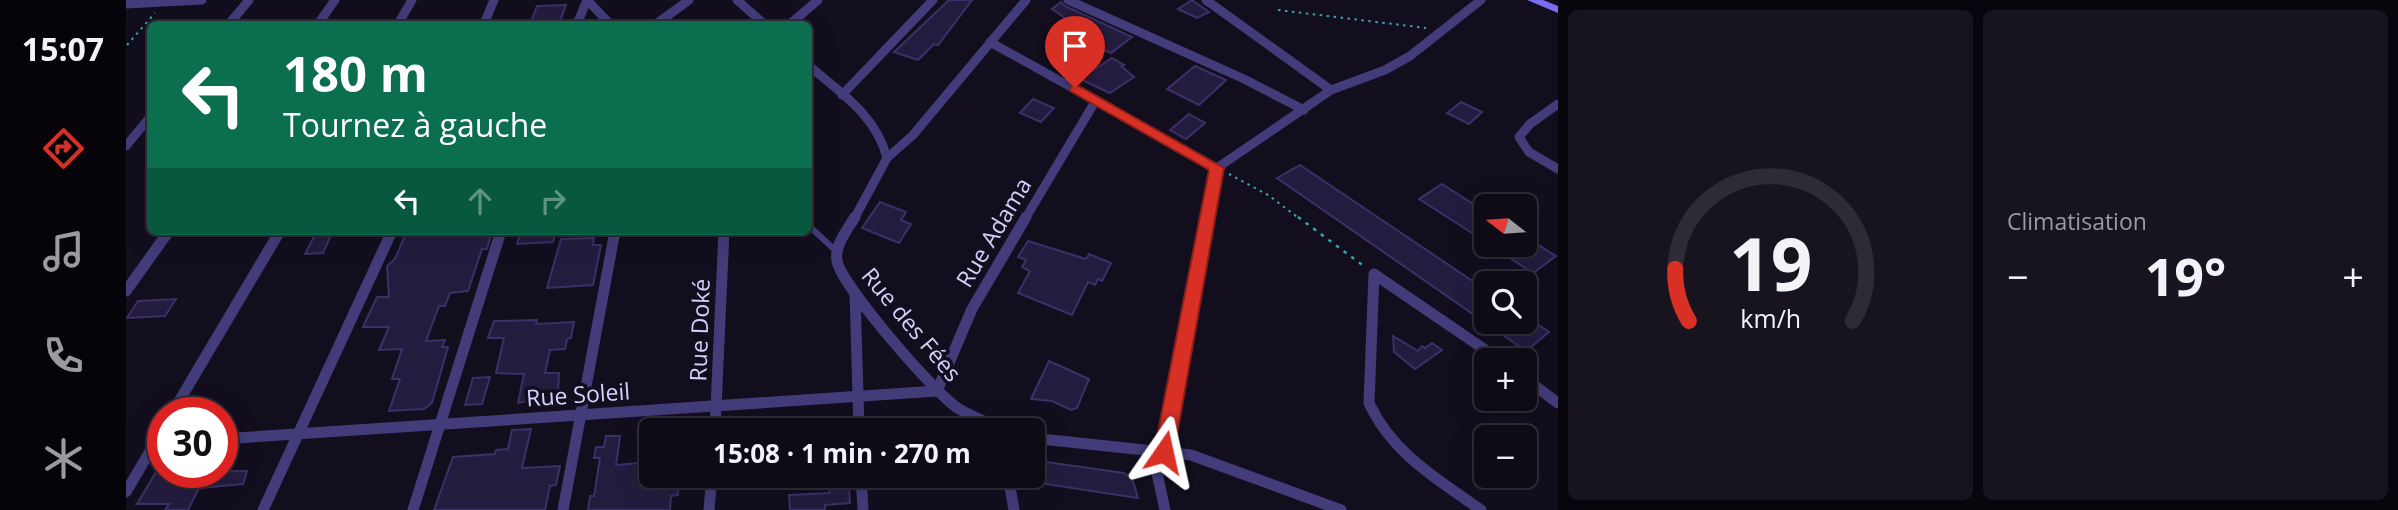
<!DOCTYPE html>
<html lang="fr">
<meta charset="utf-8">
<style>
body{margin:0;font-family:"Open Sans",sans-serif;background:#17131f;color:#f1f3f6;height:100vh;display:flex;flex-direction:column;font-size:26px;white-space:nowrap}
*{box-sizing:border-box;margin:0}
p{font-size:23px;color:#9b9aa1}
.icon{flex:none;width:38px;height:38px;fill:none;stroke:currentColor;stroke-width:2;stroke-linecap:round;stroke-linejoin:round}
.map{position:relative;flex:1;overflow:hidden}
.details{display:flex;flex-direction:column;gap:10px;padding:10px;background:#08060c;width:840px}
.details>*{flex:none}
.banner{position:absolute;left:21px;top:21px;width:665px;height:214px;border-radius:10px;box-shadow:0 7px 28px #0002,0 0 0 2px #2e2b35;background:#0b6e4f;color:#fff;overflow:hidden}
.needle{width:46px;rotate:287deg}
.buttons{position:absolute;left:1348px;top:194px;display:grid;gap:14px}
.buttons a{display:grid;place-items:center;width:63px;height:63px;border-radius:10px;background:#0e0a16;box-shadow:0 7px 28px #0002,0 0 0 2px #2e2b35;font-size:35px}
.speed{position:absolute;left:21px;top:397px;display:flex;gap:14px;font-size:35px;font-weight:700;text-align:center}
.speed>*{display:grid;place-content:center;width:91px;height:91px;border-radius:50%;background:#0e0a16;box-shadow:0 7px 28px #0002,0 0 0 2px #2e2b35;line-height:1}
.speed .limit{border:10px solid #d22;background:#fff;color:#111}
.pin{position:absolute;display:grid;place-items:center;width:60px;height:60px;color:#fff;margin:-72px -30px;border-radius:50% 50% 50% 0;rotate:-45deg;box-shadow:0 0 7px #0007}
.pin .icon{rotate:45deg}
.me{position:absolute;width:77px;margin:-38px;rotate:11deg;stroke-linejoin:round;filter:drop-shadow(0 0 5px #0008)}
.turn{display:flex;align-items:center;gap:24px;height:147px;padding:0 21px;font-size:32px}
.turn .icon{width:91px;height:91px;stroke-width:2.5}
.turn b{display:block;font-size:49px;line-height:60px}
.lanes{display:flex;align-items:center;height:66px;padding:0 21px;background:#0003;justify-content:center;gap:35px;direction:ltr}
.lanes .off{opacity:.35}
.big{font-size:52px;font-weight:700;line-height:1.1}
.details .tile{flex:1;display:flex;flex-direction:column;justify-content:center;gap:10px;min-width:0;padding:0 24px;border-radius:10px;background:#17131f}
.details .dial{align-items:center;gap:0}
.dial svg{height:182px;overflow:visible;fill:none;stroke:#2e2b35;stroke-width:7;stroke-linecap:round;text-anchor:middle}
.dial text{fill:#f1f3f6;stroke:none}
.heat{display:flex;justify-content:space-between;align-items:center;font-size:38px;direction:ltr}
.details .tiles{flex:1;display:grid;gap:10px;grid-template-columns:repeat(2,1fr)}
.trip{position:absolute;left:513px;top:418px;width:406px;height:70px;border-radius:10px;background:#0e0a16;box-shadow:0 7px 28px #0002,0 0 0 2px #2e2b35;font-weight:700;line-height:70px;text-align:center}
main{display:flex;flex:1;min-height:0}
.dock{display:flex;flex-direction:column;width:126px;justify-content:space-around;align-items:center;background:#060409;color:#9b9aa1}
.dock .icon{width:49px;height:49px}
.dock .selected{color:#d93025}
.dock b{font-size:32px;color:#f1f3f6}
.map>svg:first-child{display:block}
.building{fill:#241c3e;stroke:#3d2f68;stroke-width:2}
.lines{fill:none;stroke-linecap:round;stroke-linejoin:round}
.path-far1{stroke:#37a7a6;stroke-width:2;stroke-dasharray:2.5 4.5;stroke-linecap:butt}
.path{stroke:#37a7a6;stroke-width:2.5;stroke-dasharray:3.5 6;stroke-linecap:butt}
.service{stroke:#423d7a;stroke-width:6}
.minor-far1{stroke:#423d7a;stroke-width:9}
.minor{stroke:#423d7a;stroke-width:11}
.secondary{fill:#776ef3;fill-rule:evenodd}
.route{fill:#d93025;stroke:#8d1f18;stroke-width:2}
.labels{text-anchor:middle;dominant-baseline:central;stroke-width:7;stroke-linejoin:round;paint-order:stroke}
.street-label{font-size:23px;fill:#d6cffb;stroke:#120e1e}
</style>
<main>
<nav class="dock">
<b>15:07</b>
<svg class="icon selected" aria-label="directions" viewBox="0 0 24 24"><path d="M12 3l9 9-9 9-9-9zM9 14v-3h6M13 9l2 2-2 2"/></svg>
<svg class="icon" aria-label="music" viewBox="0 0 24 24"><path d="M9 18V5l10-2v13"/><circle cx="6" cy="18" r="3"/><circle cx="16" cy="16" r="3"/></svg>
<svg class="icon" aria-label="phone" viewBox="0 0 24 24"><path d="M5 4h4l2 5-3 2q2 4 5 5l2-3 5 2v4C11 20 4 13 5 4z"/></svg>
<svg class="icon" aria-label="climate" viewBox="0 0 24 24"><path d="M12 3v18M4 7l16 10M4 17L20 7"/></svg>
</nav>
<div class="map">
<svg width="1432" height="510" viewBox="0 0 1432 510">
<rect width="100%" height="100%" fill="#120e1e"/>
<g class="building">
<path d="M823,0h23l-34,45 -4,-1 -16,16 -24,-8z"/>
<path d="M1066,0l17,12 -12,6 -19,-9z"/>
<path d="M935,2l4,4 67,31 -21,16 -18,-8 5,-4 -46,-32z"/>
<path d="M440,5l-7,19h-29l7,-18z"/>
<path d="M986,58l12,7 -3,1 13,11 -24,16 -30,-14z"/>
<path d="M1069,66l31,14 -27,25 -32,-16z"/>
<path d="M907,99l21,9 -13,14 -21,-9z"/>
<path d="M1335,102l21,10 -13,12 -22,-11z"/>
<path d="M1063,114l16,9 -19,16 -16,-9z"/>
<path d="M1174,165l186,125v32h38v-7l25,17 -23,19 -249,-173z"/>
<path d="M1316,184l44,28v30l-67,-43z"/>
<path d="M754,202l26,10 -5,8 10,4 -12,19 -37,-15z"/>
<path d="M191,231h16l-10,22 -18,1z"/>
<path d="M281,231h82l-2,5 4,-1 -4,14h-5l-14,42 -18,2 -5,13h-6l-13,35 19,-1 -3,7h6l-16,56 -8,6 -35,2 11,-32h-8l10,-30 -23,1 10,-23h-26l14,-30h12l-2,-31 8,-7z"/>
<path d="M395,231h35l-3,11 -36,2z"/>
<path d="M1398,236l32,20 -23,17 -43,-28h34z"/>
<path d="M468,238l-1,7h8l-8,40 -46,3 14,-49z"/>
<path d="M902,241l58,18 3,-5 22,9 -9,18 -4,-2 -3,6 -7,-3 -16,33 -54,-22 12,-22 -8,-4 4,-7 -8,-3z"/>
<path d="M50,299l-11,17 -38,2 11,-17z"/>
<path d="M411,320l-1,4 38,-2 -3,16 -4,1 -2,10 -15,1 -5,23h14l-1,21 -40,9 6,-29 -28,-1 8,-35h-16l6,-17z"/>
<path d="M1267,336l25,15 4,-5 3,2 7,-5 10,7 -27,19 -21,-17z"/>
<path d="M923,361l40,18 -12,29 -6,2 -19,-9 -21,-2z"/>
<path d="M364,377l-8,27 -17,1 8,-27z"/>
<path d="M405,429l-9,39 38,-2 -4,19 -6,1 -5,24h-111l19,-53 42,-3 1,-4 12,-1 4,-19z"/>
<path d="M480,436h14l-4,29 35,-3v14h28l-1,19 -7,1 -1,14h-82l2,-14h4l6,-38h-6l2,-11h8z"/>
<path d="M906,460l92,13 8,5 6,20 -106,-16z"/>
<path d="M121,471l-4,13 -44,4 -11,22h-23l4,-6h-32l19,-32z"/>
<path d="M723,487l1,16 -25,2v5h-35l-1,-15 41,-2 -1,-5z"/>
</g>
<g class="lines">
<g class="path-far1">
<path d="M1152,10l148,18"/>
<path d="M1,45l28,-32"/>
<path d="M1103,174l39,21 32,24"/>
</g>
<path class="path" d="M1172,217l67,50"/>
<path class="service" d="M682,225l28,26"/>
<g class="minor-far1">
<path d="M611,0l27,24"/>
<path d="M942,0l176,79 60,31"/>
<path d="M1080,0l125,90"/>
<path d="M0,4l76,-4"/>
<path d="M103,24l20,-24"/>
<path d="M192,24l17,-24"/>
<path d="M272,24l14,-24"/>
<path d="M358,24l10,-24"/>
<path d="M451,24l10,-24 23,24"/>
<path d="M530,24l33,-24"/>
<path d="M664,24l28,-24"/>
<path d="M864,42l227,126"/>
<path d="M682,65c32,27 68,50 79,93"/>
<path d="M716,95l91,-95"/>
<path d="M1432,104l-28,20 -11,13 10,15 29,17"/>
<path d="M0,146l24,-29"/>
<path d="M728,219l33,-61 26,-23 113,-135"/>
<path d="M899,219l71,-119"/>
<path d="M1081,219l10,-51 114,-78 54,-20 25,-14 71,-56"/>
</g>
<g class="minor">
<path d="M729,217c-8,13 -21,29 -18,44 4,24 99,134 122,148 14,8 30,14 44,21"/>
<path d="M0,291l43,-60"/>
<path d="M729,293l4,137"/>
<path d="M1398,378l34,25"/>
<path d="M811,391l35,-82 54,-92"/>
<path d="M46,413l108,-182"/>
<path d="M589,430l9,-199"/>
<path d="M906,438l159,17 150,55"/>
<path d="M96,439l715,-48"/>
<path d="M1026,450l13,60"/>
<path d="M1038,452l44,-235"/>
<path d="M735,476l2,34"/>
<path d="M882,476l6,34"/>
<path d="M0,492l37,-63"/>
<path d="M137,510l129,-279"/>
<path d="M287,510l88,-279"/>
<path d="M437,510l52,-279"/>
<path d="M583,510l3,-34"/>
<path d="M1355,510c-44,-31 -89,-57 -112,-107l5,-129 126,86"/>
</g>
<path class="secondary" d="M1401,0h16l15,6v7z"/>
</g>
<path class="route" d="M944,86h9l145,82 -50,284 -3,6 -7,2 -7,-2 -3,-6 55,-282 -139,-79z"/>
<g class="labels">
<g class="street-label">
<text transform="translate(867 232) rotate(-59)">Rue Adama</text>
<text transform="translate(786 324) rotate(50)">Rue des Fées</text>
<text transform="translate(573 330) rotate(-88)">Rue Doké</text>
<text transform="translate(452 394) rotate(-4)">Rue Soleil</text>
</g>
</g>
</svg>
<div class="buttons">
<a><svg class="needle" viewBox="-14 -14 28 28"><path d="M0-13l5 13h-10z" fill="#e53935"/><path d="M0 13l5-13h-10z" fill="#9b9aa1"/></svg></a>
<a><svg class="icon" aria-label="search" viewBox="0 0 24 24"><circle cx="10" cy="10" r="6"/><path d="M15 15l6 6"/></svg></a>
<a>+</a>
<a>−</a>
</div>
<div class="speed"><div class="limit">30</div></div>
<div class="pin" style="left:949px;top:88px;background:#d93025"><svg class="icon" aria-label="arrive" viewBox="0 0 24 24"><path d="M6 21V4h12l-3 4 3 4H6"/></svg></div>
<svg class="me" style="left:1038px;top:452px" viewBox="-20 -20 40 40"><path d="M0-17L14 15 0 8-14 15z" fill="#d93025" stroke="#fff" stroke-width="4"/></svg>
<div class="trip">15:08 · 1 min · 270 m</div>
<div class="banner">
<div class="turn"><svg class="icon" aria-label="left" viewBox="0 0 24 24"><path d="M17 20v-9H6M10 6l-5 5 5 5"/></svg><div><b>180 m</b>Tournez à gauche</div></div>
<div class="lanes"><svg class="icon" aria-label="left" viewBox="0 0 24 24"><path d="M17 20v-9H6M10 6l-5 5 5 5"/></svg><svg class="icon off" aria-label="ahead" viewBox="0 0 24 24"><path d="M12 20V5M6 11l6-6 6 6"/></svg><svg class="icon off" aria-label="right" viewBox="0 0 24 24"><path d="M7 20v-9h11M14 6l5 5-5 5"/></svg></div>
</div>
</div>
<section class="details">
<div class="tiles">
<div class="tile dial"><svg viewBox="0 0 100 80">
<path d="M14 69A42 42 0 1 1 86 69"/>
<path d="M14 69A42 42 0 0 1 8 46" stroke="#d93025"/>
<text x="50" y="56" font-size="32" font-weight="700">19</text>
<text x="50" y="72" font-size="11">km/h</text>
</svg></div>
<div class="tile"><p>Climatisation</p>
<div class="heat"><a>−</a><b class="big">19°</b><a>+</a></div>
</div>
</div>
</section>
</main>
